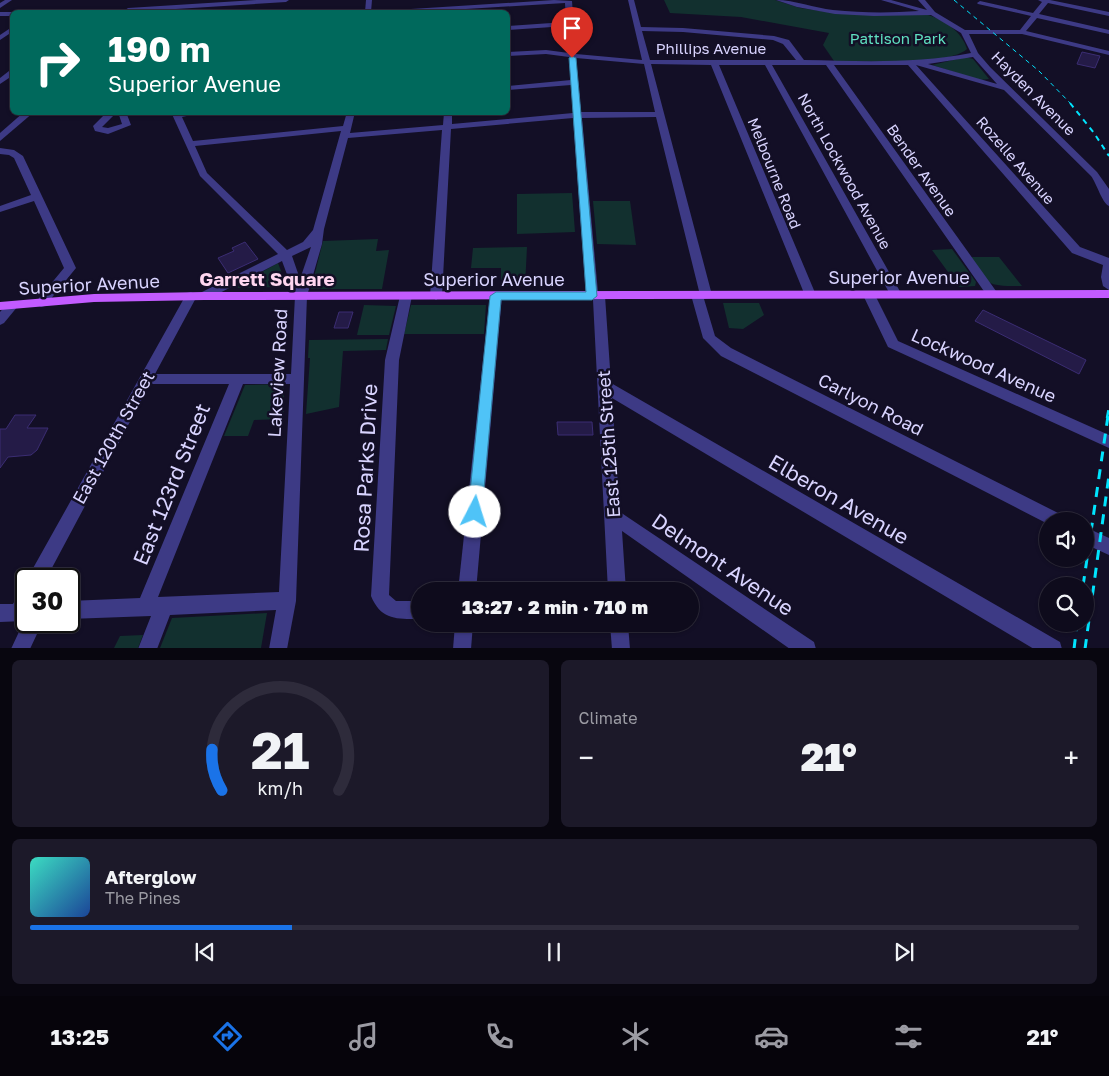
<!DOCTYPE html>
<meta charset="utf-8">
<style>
body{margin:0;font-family:"Golos Text",sans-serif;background:#1c1929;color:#f1f3f6;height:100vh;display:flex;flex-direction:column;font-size:19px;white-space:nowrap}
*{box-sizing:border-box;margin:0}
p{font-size:16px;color:#9b9ba3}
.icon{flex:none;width:28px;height:28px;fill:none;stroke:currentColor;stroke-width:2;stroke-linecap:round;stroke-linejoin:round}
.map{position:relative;height:648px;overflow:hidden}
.drawer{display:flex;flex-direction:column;gap:12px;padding:12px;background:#08060f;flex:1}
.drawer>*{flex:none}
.guide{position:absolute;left:10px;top:10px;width:500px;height:105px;border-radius:8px;box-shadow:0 1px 4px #0004,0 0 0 1px #2e2b3b;background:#00695c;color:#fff;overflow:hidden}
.tools{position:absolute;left:1039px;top:512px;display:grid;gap:10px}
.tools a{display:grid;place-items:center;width:55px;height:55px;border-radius:50%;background:#0e0b1c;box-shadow:0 1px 4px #0004,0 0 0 1px #2e2b3b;font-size:25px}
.speed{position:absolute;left:15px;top:568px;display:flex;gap:10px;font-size:25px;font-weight:700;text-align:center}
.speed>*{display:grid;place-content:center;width:65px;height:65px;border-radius:50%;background:#0e0b1c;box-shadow:0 1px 4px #0004,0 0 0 1px #2e2b3b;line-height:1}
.speed .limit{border:2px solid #111;border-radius:8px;background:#fff;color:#111}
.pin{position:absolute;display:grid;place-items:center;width:42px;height:42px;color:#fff;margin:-51px -21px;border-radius:50% 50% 50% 0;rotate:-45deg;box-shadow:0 0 5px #0007}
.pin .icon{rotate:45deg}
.me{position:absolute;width:55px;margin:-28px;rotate:5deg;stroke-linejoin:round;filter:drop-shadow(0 0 4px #0008)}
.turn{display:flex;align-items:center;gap:18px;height:105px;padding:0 15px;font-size:22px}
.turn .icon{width:65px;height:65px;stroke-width:2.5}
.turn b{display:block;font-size:35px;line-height:42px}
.big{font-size:38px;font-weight:800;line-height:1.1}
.drawer .widget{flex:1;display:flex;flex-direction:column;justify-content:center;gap:8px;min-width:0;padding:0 18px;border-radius:8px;background:#1c1929}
.drawer .dial{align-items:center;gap:0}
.dial svg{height:130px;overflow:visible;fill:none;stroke:#2e2b3b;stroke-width:7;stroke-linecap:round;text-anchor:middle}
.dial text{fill:#f1f3f6;stroke:none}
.song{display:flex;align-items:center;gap:15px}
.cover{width:60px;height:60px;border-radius:8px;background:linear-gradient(135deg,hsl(170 70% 55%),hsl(220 70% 35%))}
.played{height:5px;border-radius:2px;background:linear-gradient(90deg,#1a73e8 25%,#2e2b3b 25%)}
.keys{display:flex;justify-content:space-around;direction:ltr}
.heat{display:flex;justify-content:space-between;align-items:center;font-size:28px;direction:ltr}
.drawer .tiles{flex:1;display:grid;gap:12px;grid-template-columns:1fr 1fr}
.widget:last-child{grid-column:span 2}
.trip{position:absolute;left:411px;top:582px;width:288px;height:50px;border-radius:25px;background:#0e0b1c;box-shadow:0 1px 4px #0004,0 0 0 1px #2e2b3b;font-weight:800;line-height:50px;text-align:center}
.menu{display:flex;height:80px;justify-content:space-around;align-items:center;background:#06040b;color:#9b9ba3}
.menu .icon{width:35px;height:35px}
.menu .on{color:#1a73e8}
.menu b{font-size:22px;color:#f1f3f6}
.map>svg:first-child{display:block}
.green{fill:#12302f}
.building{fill:#241b47;stroke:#3b2d73}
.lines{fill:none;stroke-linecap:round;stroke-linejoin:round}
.minor{fill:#3d3a85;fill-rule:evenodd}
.major{fill:#c25bff;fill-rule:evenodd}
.rail-far3{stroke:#00e5ff;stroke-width:1;stroke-dasharray:4.5 4;stroke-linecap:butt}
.rail-far2{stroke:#00e5ff;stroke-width:2;stroke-dasharray:5.5 5;stroke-linecap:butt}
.rail-far1{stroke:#00e5ff;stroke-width:2.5;stroke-dasharray:8 6;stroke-linecap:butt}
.rail{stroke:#00e5ff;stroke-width:3;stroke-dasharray:10 8;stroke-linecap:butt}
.route{fill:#4fc3f7;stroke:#337fa1}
.labels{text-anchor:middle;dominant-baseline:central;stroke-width:5;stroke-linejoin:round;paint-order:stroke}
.far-park-label{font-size:15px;fill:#5fe0c0;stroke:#130f26}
.far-street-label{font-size:15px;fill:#d9d4ff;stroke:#130f26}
.street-label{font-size:18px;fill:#d9d4ff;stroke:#130f26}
.neighbourhood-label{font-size:19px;font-weight:bold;fill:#ffd6f0;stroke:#130f26}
.near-street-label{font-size:21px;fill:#d9d4ff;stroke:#130f26}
</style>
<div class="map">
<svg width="1109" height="649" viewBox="0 0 1109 649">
<rect width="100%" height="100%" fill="#130f26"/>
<g class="green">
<path d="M664,0h111l25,8 35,5 93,2c17,5 34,17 39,34 -18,17 -106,12 -133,12l-11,-16 6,-12 -88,-16 -71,-4z"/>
<path d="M966,57l7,2 16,20 -9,1 -48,-15z"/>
<path d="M572,193l3,39 -58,2v-40z"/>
<path d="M593,201h37l6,44 -39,-1z"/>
<path d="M378,239l-2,12 13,-1 -7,39h-71l12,-48z"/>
<path d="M527,247l-2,39h-24v-18h-30l2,-20z"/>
<path d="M952,249l24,33 -1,4 -16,1 -27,-37z"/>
<path d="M970,257h29l23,29c-37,0 -32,0 -52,-29z"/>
<path d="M278,263l8,21 -3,3 -50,1z"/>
<path d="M723,303h36l5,12 -21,14 -14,-1z"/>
<path d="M364,305l32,1 -7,29h-32z"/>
<path d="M411,305h75l-2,29h-80z"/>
<path d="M388,339l-2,11 -43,1 -4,56 -33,7 4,-56h-2l1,-18z"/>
<path d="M284,384v35l-30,1 -6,16h-24l21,-51z"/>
<path d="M267,613l-6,35h-101l12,-30z"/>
<path d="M143,635l-5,13h-24l6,-12z"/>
</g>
<g class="building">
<path d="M1082,52l18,4 -5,12 -18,-4z"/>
<path d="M245,242l13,17 -30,14 -10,-15 16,-7 -2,-3z"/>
<path d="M983,310l103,50 -7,14 -104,-53z"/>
<path d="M339,312h14l-5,16h-14z"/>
<path d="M15,415h21l-9,13h21l-11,22 -6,5 -23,2 -8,11v-39h6z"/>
<path d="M557,422h35l1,13h-35z"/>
</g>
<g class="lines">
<g class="minor">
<path d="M5,0h7l-12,8v-5z"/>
<path d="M256,0h33l-3,2 -158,10 -3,-2 3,-2z"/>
<path d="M366,0h6l-1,12h-6z"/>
<path d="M554,0l18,1 4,53 66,6 -14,-60h6l7,27 42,1 91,8 15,4 15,20c55,1 112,4 167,-7l-10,-20 -30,-18 -57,1 -39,-2 -38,-7 -21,-7c19,0 38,8 57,10 29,3 57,3 86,1l-38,-11h10l36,10 -9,-10h7l10,12 30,18h55l11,-14 -53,-12 -1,-1 3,-2 53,12 9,-11 -4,-2h12l59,12v4l-61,-13 -9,11 70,16v4l-72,-16 -11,13 83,20v4l-87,-21h-53l9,19 12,14 107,105 12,17v17c-7,-3 -12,-22 -18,-30l-87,-86 -88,-25 164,182 29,11v32l-6,-4 -2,-9 2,-12 -31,-12 -164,-188h-74l162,226 2,3 -2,3h-8l-162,-232h-54l130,230 -2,3h-8l-127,-233h-46l97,230 -2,3h-8l-95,-233 -60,-1 61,231 -2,3 -6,1 11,37 16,12 333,168 2,5h-18v3l-327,-168 -18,-18 -12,-43 2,-3 6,-1 -43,-174 -74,1 16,174 5,1 2,3 6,87 449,259 2,7h-28l-422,-251 8,114 194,130 2,7h-26l-168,-118 4,60h-18l-15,-291 -5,-1 -2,-3 -13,-178 -122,11 -9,167 -6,4 -6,-4 12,-166 -94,8 -24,91 -2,15 -15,52 -11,305 -9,48h-18l7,-39 -106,5 -13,34h-19l13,-33 -82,3v-18l71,-3 89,-214h-79l-104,195h-19l160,-286 4,-1 6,4 -42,78h136l4,-78 -13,-35 -74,38 -4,1 -6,-4 2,-3 78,-39 -78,-78 -29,-64h34l-23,5 11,24 150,-15 4,-14h8l-5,21 93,-8 1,-13h8v12l121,-11 -2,-28 -63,5v-4l63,-6 -2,-23 -23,-3 -38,2v-4l38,-2 23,3 -2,-27 -59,4v-4l58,-4 -1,-19 -147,9h-26l3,-2zM642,31l41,1 90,8 10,4 13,16h-146zM973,57l24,27 -69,-20zM576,58l68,6 11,48h-74zM341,131l-28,99 -10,12 -16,8 -80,-77 -12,-27zM311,247l-11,32 -8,-23zM243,384h47l-11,208 -121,5z"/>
<path d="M0,12h14l-2,4h-12z"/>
<path d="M12,27v5l-12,8v-5z"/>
<path d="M9,71h3v5l-12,8v-6z"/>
<path d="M24,112h10l-34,29v-8z"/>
<path d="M107,112h10l-15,15 6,1 14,-4 -4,-12h8l5,13 -23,9 -13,-3 -2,-5z"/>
<path d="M0,148l14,2 9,6 53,112 -31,38 -4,1 -6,-4 29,-35 -30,-67 -34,11v-6l31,-11 -17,-37 -5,-3 -9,-1z"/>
<path d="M869,291l6,4 23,46 211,94v13l-221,-101 -25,-52z"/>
<path d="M406,292l6,4 -13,64 -10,235 7,6h24v18c-24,0 -39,1 -49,-23l14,-236 15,-64z"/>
<path d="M496,292l6,4 -26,295h-18l32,-295z"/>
<path d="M12,302l6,4 -14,17 -4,2v-13l8,-9z"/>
<path d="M1085,527l24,11v17l-24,-11z"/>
<path d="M26,588v33h17l-13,28h-19l13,-28 -24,1v-18h13l7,-13z"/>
<path d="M455,624h18l-2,25h-18z"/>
<path d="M610,624h18l2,25h-18z"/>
</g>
<path class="major" d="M1109,290v8l-905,2 -110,2 -94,8v-8l94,-8 110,-2z"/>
<path class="rail-far3" d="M954,0l85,71 33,34"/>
<path class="rail-far2" d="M1070,103l24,30 15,23"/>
<path class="rail-far1" d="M1107,418l2,-11"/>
<g class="rail">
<path d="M1083,586l25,-170"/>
<path d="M1074,649l3,-25"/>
<path d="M1085,649l24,-174"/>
</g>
</g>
<path class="route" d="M572,56l4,2 21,238 -5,4h-91l-19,212 -2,5 -5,2 -5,-2 -2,-5 22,-216 6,-4h90l-17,-234z"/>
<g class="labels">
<g class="far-park-label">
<text x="898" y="38">Pattison Park</text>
</g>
<g class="far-street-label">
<text x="711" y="48">Phillips Avenue</text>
<text transform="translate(1034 93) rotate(45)">Hayden Avenue</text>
<text transform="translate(1016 160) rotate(49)">Rozelle Avenue</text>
<text transform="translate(922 170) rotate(55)">Bender Avenue</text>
<text transform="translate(845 171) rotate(61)">North Lockwood Avenue</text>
<text transform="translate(775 173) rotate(68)">Melbourne Road</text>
</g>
<g class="street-label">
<text x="899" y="277">Superior Avenue</text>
<text x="494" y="279">Superior Avenue</text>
<text transform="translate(89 284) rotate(-3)">Superior Avenue</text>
<text transform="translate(984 365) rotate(24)">Lockwood Avenue</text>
<text transform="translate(277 373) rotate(-87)">Lakeview Road</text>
<text transform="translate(871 404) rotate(27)">Carlyon Road</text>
<text transform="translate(113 437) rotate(-61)">East 120th Street</text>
<text transform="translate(608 444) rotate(-94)">East 125th Street</text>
</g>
<g class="neighbourhood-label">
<text x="267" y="278">Garrett Square</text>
</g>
<g class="near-street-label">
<text transform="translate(365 468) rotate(-87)">Rosa Parks Drive</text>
<text transform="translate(171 484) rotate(-68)">East 123rd Street</text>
<text transform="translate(839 499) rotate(30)">Elberon Avenue</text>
<text transform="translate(723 564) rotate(34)">Delmont Avenue</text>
</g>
</g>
</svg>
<div class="tools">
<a><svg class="icon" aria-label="sound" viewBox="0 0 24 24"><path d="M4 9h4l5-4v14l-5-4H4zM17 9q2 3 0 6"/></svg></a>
<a><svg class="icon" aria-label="search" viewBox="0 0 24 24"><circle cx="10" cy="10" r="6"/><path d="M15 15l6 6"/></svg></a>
</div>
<div class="speed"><div class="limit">30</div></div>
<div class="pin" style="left:572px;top:58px;background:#d93025"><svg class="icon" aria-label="arrive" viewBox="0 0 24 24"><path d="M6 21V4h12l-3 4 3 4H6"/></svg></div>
<svg class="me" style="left:475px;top:512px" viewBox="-20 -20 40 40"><circle r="19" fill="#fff"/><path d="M0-13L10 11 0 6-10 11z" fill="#4fc3f7"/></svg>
<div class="trip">13:27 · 2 min · 710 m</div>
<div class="guide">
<div class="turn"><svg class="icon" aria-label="right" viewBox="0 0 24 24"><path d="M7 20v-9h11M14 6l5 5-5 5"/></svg><div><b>190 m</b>Superior Avenue</div></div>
</div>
</div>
<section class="drawer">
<div class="tiles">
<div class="widget dial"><svg viewBox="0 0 100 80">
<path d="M14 69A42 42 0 1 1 86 69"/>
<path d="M14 69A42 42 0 0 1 8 44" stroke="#1a73e8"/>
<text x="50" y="56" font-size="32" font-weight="700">21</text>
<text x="50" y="72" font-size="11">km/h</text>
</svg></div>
<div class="widget"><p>Climate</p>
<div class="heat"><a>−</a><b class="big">21°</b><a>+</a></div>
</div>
<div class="widget">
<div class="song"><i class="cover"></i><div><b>Afterglow</b><p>The Pines</p></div></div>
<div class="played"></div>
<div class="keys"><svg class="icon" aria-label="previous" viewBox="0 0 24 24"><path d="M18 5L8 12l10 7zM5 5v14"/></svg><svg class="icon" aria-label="pause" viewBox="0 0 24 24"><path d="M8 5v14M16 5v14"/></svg><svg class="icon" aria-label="next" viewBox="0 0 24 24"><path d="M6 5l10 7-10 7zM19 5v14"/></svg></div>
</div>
</div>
</section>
<nav class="menu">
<b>13:25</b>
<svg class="icon on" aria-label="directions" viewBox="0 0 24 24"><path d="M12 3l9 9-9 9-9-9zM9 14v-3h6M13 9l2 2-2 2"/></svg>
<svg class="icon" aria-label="music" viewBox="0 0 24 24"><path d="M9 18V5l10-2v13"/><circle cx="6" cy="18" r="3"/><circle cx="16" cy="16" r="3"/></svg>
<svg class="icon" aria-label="phone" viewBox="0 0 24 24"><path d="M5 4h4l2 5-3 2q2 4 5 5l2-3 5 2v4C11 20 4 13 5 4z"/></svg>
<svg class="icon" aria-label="climate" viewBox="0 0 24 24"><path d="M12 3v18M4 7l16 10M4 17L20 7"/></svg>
<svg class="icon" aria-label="car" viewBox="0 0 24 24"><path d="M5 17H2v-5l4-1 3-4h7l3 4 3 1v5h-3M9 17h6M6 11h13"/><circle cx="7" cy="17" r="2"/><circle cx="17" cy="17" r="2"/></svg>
<svg class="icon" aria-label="filters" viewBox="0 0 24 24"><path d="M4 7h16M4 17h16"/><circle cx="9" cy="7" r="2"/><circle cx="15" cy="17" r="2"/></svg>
<b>21°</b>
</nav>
